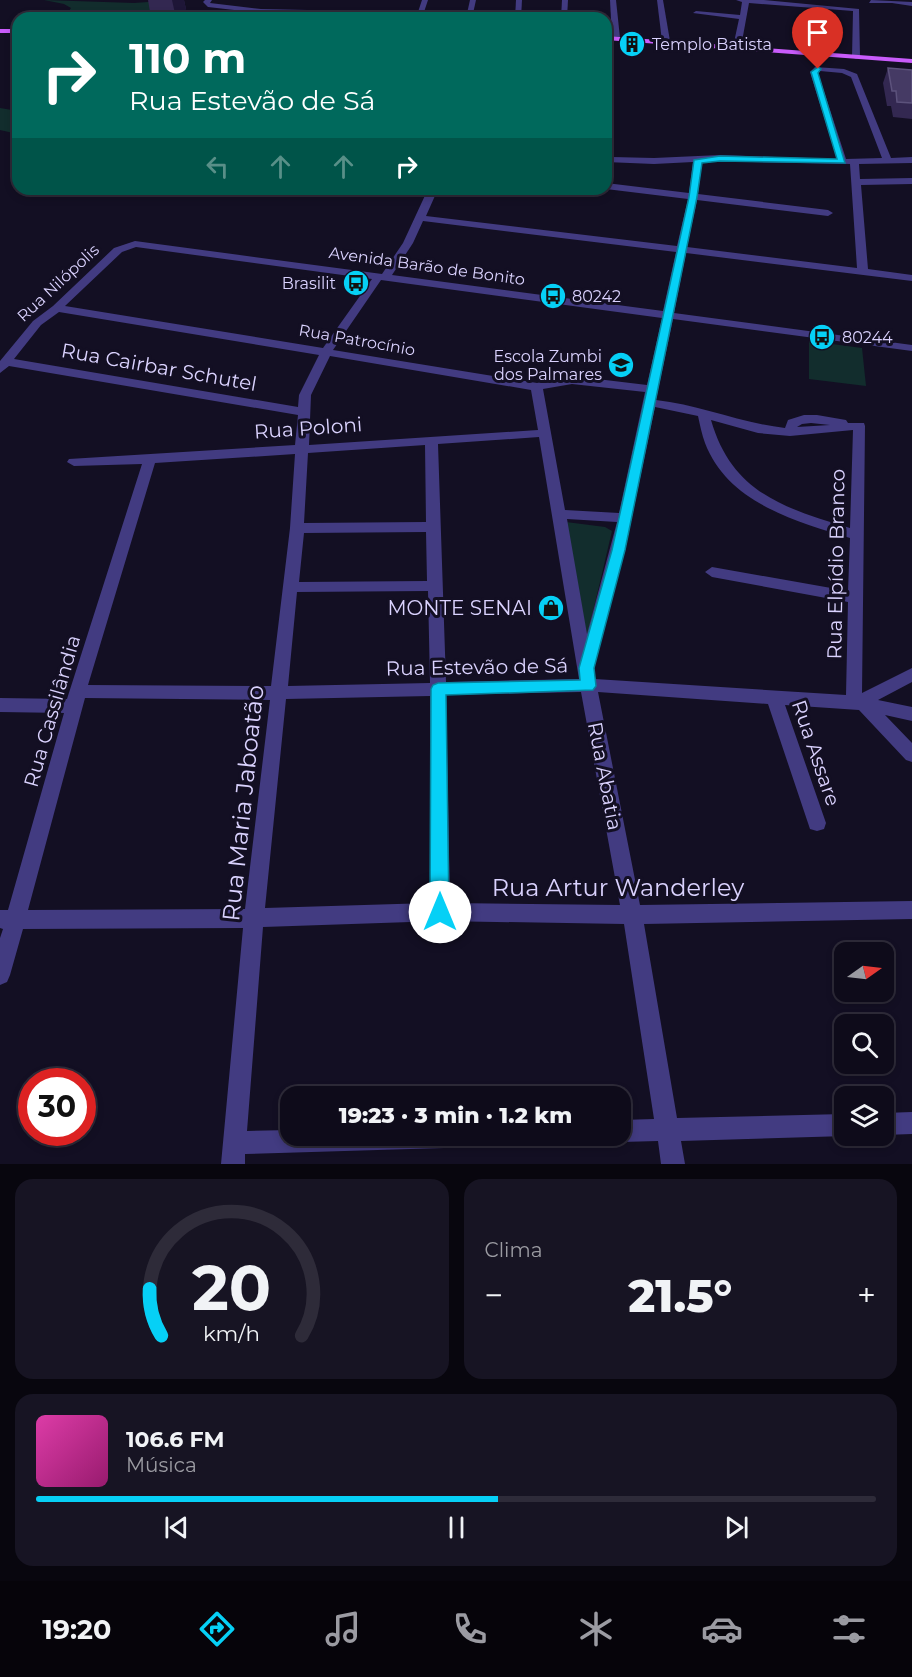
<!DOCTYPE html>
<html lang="pt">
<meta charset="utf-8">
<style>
body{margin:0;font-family:Montserrat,sans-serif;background:#171423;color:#f1f3f6;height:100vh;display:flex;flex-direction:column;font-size:22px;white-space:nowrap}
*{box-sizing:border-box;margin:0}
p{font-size:20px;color:#9b9ba2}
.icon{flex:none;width:33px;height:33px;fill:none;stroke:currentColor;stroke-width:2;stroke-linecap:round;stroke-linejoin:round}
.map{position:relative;height:1164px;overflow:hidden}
.sheet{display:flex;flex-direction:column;gap:15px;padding:15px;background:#08060e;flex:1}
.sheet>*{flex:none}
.hud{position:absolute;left:12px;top:12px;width:600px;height:183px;border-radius:18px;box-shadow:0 3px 9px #0003,0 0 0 2px #2e2b39;background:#00695c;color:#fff;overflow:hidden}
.needle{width:39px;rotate:76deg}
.fabs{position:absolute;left:834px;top:942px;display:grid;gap:12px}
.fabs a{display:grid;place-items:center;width:60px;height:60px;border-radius:12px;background:#0e0b1a;box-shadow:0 3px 9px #0003,0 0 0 2px #2e2b39;font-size:30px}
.speed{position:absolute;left:18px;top:1068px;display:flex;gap:12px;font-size:30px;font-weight:700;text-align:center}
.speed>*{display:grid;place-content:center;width:78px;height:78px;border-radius:50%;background:#0e0b1a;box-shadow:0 3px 9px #0003,0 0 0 2px #2e2b39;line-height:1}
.speed .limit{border:9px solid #d22;background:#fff;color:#111}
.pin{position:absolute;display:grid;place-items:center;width:51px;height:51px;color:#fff;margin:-62px -26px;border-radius:50% 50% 50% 0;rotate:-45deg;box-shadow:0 0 6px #0007}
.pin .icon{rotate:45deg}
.me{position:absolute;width:66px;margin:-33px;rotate:0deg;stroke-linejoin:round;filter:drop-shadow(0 0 4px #0008)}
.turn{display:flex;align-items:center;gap:21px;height:126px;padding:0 18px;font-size:27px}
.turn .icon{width:78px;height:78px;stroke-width:2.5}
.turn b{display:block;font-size:42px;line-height:51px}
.lanes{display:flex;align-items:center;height:57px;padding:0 18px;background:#0003;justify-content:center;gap:30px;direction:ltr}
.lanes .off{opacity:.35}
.big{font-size:45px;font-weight:800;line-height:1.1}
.sheet .tile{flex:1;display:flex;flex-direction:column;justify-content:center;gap:9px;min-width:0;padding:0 21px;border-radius:18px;background:#171423}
.sheet .dial{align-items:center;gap:0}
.dial svg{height:156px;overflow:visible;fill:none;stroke:#2e2b39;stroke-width:7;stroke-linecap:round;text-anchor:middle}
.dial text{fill:#f1f3f6;stroke:none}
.song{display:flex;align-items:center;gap:18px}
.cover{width:72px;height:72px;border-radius:9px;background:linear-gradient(135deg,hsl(320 70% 55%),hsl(320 70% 35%))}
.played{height:6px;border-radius:3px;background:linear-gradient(90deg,#06d0f6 55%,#2e2b39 55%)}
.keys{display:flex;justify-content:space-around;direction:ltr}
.heat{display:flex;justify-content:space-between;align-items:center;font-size:33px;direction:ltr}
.sheet .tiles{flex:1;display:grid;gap:15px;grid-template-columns:1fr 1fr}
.tile:last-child{grid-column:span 2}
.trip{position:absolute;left:280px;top:1086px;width:351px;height:60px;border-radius:18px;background:#0e0b1a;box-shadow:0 3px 9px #0003,0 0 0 2px #2e2b39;font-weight:800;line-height:60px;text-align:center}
.tabs{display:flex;height:96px;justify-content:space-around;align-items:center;background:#06040a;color:#9b9ba2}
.tabs .icon{width:42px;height:42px}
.tabs .selected{color:#06d0f6}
.tabs b{font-size:27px;color:#f1f3f6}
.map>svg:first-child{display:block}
.green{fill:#122d2d}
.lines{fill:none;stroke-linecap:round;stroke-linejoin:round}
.minor{fill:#423b81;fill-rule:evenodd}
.major{fill:#c95cfb;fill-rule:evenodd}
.wall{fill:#332851}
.shaded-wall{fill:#1e1637}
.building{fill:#453a64;stroke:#5c527c;stroke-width:1.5}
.route{fill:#06d0f6;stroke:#0487a0;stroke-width:1.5}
.labels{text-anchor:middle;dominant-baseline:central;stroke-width:6;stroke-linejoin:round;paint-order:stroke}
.far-poi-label{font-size:16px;fill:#dad2fe;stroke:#130f23;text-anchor:start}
.far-street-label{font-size:16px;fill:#dad2fe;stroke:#130f23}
.street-label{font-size:20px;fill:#dad2fe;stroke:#130f23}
.poi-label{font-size:20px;fill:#dad2fe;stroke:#130f23;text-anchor:end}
.near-street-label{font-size:24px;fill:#dad2fe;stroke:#130f23}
</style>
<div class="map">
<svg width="912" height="1164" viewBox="0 0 912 1164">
<rect width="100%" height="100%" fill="#130f23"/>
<g class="green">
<path d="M44,0l90,3 42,-3 -13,11 -32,3 -62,-3 2,-3 -7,-4z"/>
<path d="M0,108l18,3v23l-18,-4z"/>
<path d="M809,341l53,7 4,38 -57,-7z"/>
<path d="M566,522l39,5 7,4 -25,106z"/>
</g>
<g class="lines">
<g class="minor">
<path d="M205,0h7l-2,3 51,6 93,2 3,2 -3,2 -93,-2 -53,-6 -5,-5z"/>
<path d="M422,0h6l-6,18h-6z"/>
<path d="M470,0h6l-4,18h-6z"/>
<path d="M516,0h6l-1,18h-6z"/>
<path d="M562,0h6l-1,18h-6z"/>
<path d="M610,0h6l4,38 -4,2 -4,-2z"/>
<path d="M657,0h6l7,41 -4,2 -4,-2z"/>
<path d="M736,0h28l95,9 1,48 -4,2 -4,-2 1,-46 -104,-8 -8,44 -4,2 -4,-2 6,-28 -46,-6 3,-2 44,4 2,-13z"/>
<path d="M871,0l41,2v4l-20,-3h-23z"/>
<path d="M815,67l29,2 13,5 34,84 21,-1v6l-53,1 1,15 52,-1v6l-51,1 7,84 44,6v6l-226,-28 -12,60 238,32v6l-239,-32 -17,81c44,5 85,23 129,28l3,-8 16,-5h13l29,5 2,3h16l1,3 -3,267 50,-25v14l-34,18 34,7v14l-27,-6 27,28v19l-6,-2 -47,-50 -74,-5 41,118 -2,6 -7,2 -7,-2 -2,-6 -40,-119 -170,-12 42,213 272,-4v18l-268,5 33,194 167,-4 2,22 -165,5 4,23h-24l-3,-23 -37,1 -8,-3 -2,-3h10v-16l33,-1 -30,-195 -184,-3 -177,6 -16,204 44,-1v6h165l-4,8 -8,4 -199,6v10h-24l22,-236 -220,1 -13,46 -3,7 -7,3v-47l3,-9 -3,-1v-18h8l56,-197 -64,-1v-14l67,1 75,-235 -68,2 -7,-4 2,-3 226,-14 3,-30 -289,-49 -9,7v-12l33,-40 20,-15 61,-58 21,-7 247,33 21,-31 25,-54h10l-12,27 251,30 11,-47 -82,-10v-6l83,10 4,-31 -39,2 -48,-2v-72l4,2 2,65 42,1 66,-3 117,4 -27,-87zM820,71l22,2 9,4 31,81 -36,1 -28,-86zM702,161l148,3 7,104 -170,-21 10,-47 131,16 5,-3 -5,-3 -130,-16zM423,221l253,31 -13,59 -271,-36 21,-32zM136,247l236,32 -49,69 -258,-42 57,-54zM381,280l281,38 -15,67 -75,-9 -35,7 -204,-33zM59,312l260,43 -20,40 -1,12 -284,-48 27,-34zM330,356l201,34 7,40 -229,15 2,-50zM572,384l73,8 -26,121 -54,-3 -22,-121zM655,407l43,9c2,9 4,19 7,27 23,60 90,78 145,95l-2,53 -136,-24 -7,5 7,5 136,25 -2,93 -251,-16 -2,-11 32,-118zM711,420l47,13 32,3 63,-6 -3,98c-66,-20 -118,-35 -139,-108zM811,423l19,2 -33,2 5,-3zM539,437l40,242 -133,3 -8,-238zM425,445l1,77 -122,1 4,-70zM295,454l-5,74 -19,158 -183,-1 67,-222zM567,519l50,3 -30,112zM426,532l1,49 -128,1 5,-49zM428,591l2,92 -142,3 9,-94zM581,692l39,213 -170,-2 -4,-208zM430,696v207l-165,5 21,-209zM85,698l185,2 -25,209 -217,1z"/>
<path d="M912,1112v22l-28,1v-22z"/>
</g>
<g class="major">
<rect x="0" y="29" width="18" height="4"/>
<path d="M606,36l306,23v4l-306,-23z"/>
</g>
</g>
<g class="wall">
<path d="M148,0h36l3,14 -3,4h-33z"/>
<path d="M888,68l24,2v49l-19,-2 -2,-11h-4l-4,-23z"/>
</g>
<path class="shaded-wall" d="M172,0h12l3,14 -3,4h-8z"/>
<path class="building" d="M888,68l24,2v33l-15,-1 -1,-11h-4z"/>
<path class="route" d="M818,67l3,2 -3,4 27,90 -125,-2 -18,2 -5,34 -72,353 -31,118 2,18 -3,4 -147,5 3,217 -3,6 -6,2 -7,-2 -3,-6 1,-223 2,-4 5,-2 142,-3 -1,-12 33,-118 77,-353 5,-37 26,-4 117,3 -26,-87z"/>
<defs>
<g id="building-disc" transform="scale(1.35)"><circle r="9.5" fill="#06d0f6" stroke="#130f23"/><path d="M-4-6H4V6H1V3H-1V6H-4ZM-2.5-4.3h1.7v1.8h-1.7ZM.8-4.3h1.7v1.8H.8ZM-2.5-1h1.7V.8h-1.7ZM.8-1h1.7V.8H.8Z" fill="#111"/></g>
<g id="bus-disc" transform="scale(1.35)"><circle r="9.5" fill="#06d0f6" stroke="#130f23"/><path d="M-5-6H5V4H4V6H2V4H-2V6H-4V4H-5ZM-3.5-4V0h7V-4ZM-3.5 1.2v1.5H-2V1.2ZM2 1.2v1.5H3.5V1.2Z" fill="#111"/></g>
<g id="school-disc" transform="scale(1.35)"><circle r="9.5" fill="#06d0f6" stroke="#130f23"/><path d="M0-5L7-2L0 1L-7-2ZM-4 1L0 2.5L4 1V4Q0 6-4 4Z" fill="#111"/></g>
<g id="shop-disc" transform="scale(1.35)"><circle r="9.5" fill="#06d0f6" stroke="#130f23"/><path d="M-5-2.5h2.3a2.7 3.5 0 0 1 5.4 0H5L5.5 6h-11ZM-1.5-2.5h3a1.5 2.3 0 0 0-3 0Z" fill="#111"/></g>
</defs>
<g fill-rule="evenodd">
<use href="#building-disc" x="632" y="44"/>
<use href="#bus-disc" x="356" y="283"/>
<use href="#bus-disc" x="553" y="296"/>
<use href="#bus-disc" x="822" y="337"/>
<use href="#school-disc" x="621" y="365"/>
<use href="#shop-disc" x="551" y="608"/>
</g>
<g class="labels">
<g class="far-poi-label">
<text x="652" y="44">Templo Batista</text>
<text x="336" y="283" text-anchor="end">Brasilit</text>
<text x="572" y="296">80242</text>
<text x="842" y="337">80244</text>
<text x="602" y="356" text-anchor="end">Escola Zumbi<tspan x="602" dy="18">dos Palmares</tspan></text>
</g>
<g class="far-street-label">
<text transform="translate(427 266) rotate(8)">Avenida Barão de Bonito</text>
<text transform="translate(58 283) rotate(-43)">Rua Nilópolis</text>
<text transform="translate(357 340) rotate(10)">Rua Patrocínio</text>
</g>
<g class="street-label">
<text transform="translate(159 367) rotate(10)">Rua Cairbar Schutel</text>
<text transform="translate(308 428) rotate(-4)">Rua Poloni</text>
<text transform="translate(836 564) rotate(-89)">Rua Elpídio Branco</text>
<text transform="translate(477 667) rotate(-1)">Rua Estevão de Sá</text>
<text transform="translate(52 711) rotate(-74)">Rua Cassilândia</text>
<text transform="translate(816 753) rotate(71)">Rua Assare</text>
<text transform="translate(605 776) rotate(79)">Rua Abatia</text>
</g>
<g class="poi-label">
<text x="532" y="608">MONTE SENAI</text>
</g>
<g class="near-street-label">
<text transform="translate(243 803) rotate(-84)">Rua Maria Jaboatão</text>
<text x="618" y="887">Rua Artur Wanderley</text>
</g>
</g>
</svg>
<div class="fabs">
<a><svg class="needle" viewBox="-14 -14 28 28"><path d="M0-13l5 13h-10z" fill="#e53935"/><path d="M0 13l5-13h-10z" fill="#9b9ba2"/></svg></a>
<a><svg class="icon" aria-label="search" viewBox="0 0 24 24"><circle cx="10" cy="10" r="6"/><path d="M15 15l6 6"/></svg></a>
<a><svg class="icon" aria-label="layers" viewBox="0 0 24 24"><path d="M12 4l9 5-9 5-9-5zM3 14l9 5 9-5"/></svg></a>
</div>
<div class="speed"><div class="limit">30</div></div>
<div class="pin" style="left:818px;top:69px;background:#d93025"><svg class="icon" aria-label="arrive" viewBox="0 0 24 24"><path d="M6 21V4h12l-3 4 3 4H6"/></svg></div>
<svg class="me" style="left:440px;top:912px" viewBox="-20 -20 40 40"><circle r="19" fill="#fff"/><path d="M0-13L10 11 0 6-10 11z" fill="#06d0f6"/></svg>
<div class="trip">19:23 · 3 min · 1.2 km</div>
<div class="hud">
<div class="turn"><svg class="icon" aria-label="right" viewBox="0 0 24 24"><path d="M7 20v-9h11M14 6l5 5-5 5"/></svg><div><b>110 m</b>Rua Estevão de Sá</div></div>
<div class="lanes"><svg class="icon off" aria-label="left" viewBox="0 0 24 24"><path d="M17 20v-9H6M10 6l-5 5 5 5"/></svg><svg class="icon off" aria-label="ahead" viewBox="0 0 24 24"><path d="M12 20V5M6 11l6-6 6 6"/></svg><svg class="icon off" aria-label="ahead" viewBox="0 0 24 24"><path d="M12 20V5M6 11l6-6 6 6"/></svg><svg class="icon" aria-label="right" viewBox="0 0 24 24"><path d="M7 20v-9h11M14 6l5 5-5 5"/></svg></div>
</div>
</div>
<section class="sheet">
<div class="tiles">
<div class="tile dial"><svg viewBox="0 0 100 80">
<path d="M14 69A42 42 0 1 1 86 69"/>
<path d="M14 69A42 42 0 0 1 8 45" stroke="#06d0f6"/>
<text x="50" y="56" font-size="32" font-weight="700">20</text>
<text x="50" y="72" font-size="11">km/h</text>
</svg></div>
<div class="tile"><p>Clima</p>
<div class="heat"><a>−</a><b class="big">21.5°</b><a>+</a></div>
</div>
<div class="tile">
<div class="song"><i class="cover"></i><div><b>106.6 FM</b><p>Música</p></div></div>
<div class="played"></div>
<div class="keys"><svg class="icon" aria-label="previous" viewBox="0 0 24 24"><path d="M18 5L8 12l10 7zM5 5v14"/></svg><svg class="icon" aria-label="pause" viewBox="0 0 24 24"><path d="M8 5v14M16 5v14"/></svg><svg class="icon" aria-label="next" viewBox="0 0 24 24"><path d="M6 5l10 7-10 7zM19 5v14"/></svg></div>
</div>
</div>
</section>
<nav class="tabs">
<b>19:20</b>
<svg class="icon selected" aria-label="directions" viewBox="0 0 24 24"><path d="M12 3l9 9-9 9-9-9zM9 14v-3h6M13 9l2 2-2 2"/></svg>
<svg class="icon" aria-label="music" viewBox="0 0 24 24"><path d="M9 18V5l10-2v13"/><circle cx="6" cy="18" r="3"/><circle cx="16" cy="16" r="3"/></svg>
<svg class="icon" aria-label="phone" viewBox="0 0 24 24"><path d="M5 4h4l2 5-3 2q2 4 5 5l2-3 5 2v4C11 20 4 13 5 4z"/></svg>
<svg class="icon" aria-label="climate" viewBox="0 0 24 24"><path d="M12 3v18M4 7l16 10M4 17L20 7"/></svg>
<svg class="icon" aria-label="car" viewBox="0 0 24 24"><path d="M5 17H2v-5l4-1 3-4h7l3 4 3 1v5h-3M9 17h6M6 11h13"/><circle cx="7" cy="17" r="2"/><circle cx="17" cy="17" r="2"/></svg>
<svg class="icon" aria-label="filters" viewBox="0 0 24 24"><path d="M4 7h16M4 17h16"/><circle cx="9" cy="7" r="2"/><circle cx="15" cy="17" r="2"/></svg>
</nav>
